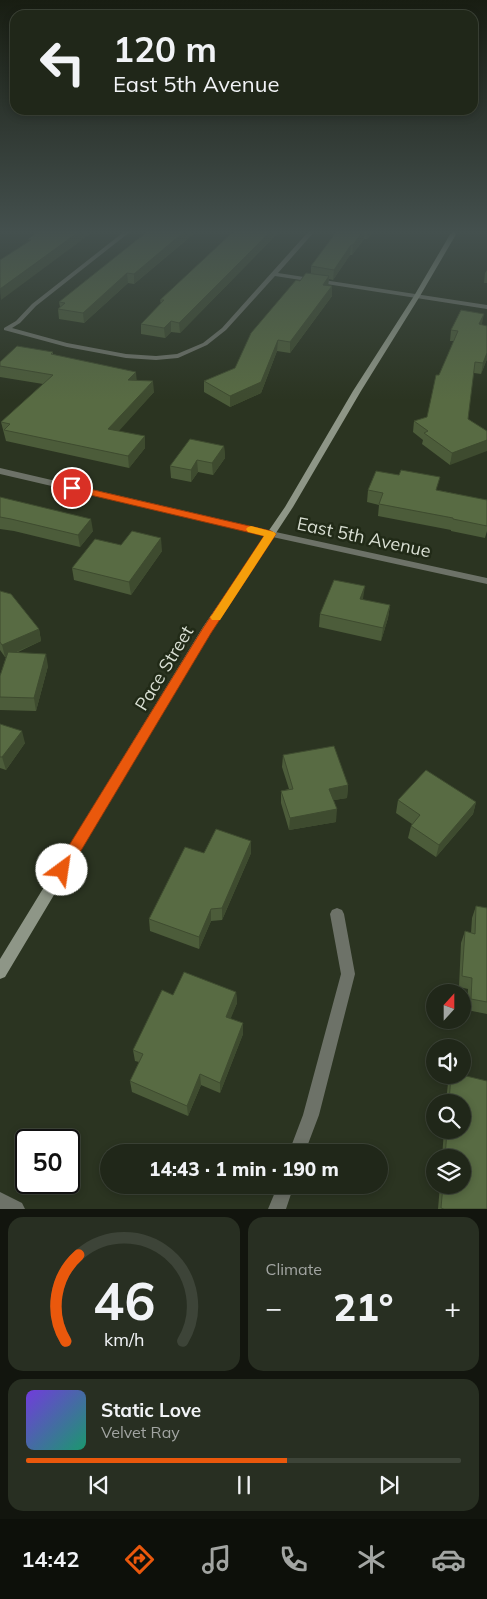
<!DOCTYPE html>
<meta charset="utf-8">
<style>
body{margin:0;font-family:Mulish,sans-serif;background:#282f22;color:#f1f3f6;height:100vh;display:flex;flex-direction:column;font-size:19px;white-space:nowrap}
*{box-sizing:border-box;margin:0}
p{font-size:16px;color:#a2a5a2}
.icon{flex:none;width:28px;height:28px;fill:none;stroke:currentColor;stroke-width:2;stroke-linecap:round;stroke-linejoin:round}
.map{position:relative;height:1209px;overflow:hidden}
.side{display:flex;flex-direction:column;gap:8px;padding:8px;background:#12150e;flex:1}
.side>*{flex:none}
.guide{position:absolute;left:10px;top:10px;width:468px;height:105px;border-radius:15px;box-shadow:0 2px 8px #0003,0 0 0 1px #3d4438;background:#202719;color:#f1f3f6;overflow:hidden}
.needle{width:32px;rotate:21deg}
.fabs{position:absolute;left:426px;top:984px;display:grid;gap:10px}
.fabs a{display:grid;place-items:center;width:45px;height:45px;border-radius:50%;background:#202719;box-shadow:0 2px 8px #0003,0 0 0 1px #3d4438;font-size:25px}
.speed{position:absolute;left:15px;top:1129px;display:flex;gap:10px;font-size:25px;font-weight:700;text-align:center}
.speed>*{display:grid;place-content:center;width:65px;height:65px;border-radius:50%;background:#202719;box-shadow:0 2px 8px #0003,0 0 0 1px #3d4438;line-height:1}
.speed .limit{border:2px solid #111;border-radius:8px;background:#fff;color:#111}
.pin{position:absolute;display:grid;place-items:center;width:42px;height:42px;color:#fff;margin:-21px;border:2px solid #fff;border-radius:50%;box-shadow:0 1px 5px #0007}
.me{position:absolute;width:55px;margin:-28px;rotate:31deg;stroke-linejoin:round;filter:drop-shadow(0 0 4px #0008)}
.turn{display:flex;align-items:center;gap:18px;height:105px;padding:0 20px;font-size:22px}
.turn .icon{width:65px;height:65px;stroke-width:2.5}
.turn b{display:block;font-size:35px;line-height:42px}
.big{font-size:38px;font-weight:800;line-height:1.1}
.side .card{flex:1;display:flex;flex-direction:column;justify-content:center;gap:8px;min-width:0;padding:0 18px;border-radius:15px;background:#282f22}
.side .dial{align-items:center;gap:0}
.dial svg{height:130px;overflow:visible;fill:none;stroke:#3d4438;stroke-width:7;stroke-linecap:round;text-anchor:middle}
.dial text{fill:#f1f3f6;stroke:none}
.song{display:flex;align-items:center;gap:15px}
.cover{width:60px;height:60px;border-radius:8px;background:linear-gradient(135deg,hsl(260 70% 55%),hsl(160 70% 35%))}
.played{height:5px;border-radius:2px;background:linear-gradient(90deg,#ea580c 60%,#3d4438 60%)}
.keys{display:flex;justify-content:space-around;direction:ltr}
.heat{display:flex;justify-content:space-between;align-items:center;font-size:28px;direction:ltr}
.side .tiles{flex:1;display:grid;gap:8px;grid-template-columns:1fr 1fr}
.card:last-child{grid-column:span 2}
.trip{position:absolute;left:100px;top:1144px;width:288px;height:50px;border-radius:25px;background:#202719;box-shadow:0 2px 8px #0003,0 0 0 1px #3d4438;font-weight:800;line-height:50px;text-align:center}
.menu{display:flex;height:80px;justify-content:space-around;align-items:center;background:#0d100a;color:#a2a5a2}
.menu .icon{width:35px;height:35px}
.menu .current{color:#ea580c}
.menu b{font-size:22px;color:#f1f3f6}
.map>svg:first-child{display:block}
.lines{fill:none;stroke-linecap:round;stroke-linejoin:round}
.minor{fill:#6d7268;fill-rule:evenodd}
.tertiary{fill:#6d7268;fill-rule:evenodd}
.secondary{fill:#8e9687;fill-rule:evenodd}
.wall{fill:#4c5c3a}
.shaded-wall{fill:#3e4b2f}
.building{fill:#586b43;stroke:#3e4b2f}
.route{fill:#ea580c;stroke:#983908}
.slow{fill:#f59e0b}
.labels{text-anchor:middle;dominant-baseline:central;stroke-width:5;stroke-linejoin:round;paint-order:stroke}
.street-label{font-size:18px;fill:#d8ded2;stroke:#212a17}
</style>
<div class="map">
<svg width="487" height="1209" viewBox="0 0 487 1209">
<rect width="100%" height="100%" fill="#2b3421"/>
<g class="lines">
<g class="minor">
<path d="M125,231h6l-95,75 -16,17 -8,5 55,15 59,11 30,2 21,-2 26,-11 19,-15 87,-97h6l-37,42 209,32v4l-212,-33 -49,54 -19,15 -29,13 -22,2 -30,-2 -59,-11 -63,-17v-2l12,-7 16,-17z"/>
<path d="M271,531l216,47v6l-219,-48 -2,-2z"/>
<path d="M337,908l5,2 2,4 11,60 -36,141 -14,37h-16l14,-37 38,-141 -11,-60 2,-4z"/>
<path d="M278,1185h16l-8,24h-18z"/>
<path d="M0,1192l22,11 3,6h-25z"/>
</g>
<path class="tertiary" d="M0,468l271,63 5,3 -5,3 -271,-63z"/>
<path class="secondary" d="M452,231h6l-38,65 -59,95 -68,116 -82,125 -206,345 -5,2v-20l203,-332 82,-120 68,-116 61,-95z"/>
</g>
<g class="wall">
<path d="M148,231h49l-63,53 -6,-1 -44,40 -25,-4 -1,-10 2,-2 -1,-5z"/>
<path d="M234,231h46l-100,102 -9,-1 -6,6 -24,-4v-10l20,-20 -1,-4z"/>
<path d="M337,231h37l-7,8h-3l-12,16h-2l-17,25 -4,-1 -1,7h4v10l-42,57 -13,-2 -16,42 -31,14 -26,-15v-11l31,-13 65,-87 11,-8v-7z"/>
<path d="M487,270v13h-3l1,-10z"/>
<path d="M482,325l5,34 -6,15 -7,-1 -24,92 -28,-21 1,-4 -10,-8 1,-11 13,-4 12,-42 15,-34h-4l1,-11z"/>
<path d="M53,352v2l84,26 17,12 -36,39 27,17 -16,20 -123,-27 -5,-19 42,-38 -43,-7v-15z"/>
<path d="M224,446l1,12 -12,17 -15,-3 -7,10 -20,-4 -1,-12z"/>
<path d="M368,490h69l50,10v31l-2,7 -34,-7v-1l-73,-14 1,-11 -12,-3z"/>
<path d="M0,497l93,34 -13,16 -66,-16 -14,-2z"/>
<path d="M121,545l41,6 -31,44 -57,-15 -2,-12z"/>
<path d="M0,591l39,38 2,12 -25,12 32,13 -12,45 -36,-1v-34l6,-19h-1l-5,-7z"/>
<path d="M363,600l27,5 -2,13 -7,23 -62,-14 1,-13z"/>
<path d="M0,724l25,19 -19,27 -6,-2z"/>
<path d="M283,755l65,30 -1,13 -13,2 2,22 -47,8 -8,-27v-12l8,-2 -7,-22z"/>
<path d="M398,800l78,2 -3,12 -37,43 -28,-19 3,-12 1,-2 -16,-11z"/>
<path d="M204,853h47l-29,67 -11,1 -12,28 -49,-18 -1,-12z"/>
<path d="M476,906l11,2v106l-20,-4 1,-21 -9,-2 2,-44 4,-12 6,2 1,-15z"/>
<path d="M236,992l1,11 -7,16 13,15 -23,59 -19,-8 -13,31 -56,-24 -2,-11 9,-19 -4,-1 -2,-11 40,-55z"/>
<path d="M450,1075h12l25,134h-49l2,-24h22v-27h-20l2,-28h18v-28h-16l2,-19z"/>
</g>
<g class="shaded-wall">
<path d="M80,231h14l-93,69 -1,-11z"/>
<path d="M185,231h12l-63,53v-10z"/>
<path d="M271,231h9l-100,102 -1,-10z"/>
<path d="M363,231h1v8l-12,16 1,-10z"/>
<path d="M368,231h6l-7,8z"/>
<path d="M351,245l-1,10 -17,25 1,-10z"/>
<path d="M127,273l1,10 -44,40 -1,-10z"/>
<path d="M329,276l-1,10 -5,-1z"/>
<path d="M332,286v10l-42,57v-11z"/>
<path d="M484,314l-2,10 -5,11 2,-11z"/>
<path d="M171,321v11l-6,6 -1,-10z"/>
<path d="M278,340l-1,11 -16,42 -31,14v-11z"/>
<path d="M487,353v6l-6,15 2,-11z"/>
<path d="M136,372l1,11 -9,-3z"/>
<path d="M153,381l1,11 -44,49 -2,-12z"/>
<path d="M145,436v12l-16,20 -1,-12z"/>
<path d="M487,440v11l-37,14 2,-12z"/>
<path d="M224,446l1,12 -12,17 -1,-12z"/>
<path d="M197,460l1,12 -7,10v-12z"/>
<path d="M91,519l2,12 -13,16 -2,-12z"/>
<path d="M161,538l1,13 -31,44 -2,-13z"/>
<path d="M365,586l-2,13 -4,13 1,-13z"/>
<path d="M390,605l-2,13 -7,23 2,-13z"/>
<path d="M39,629l2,12 -36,16 -3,-12z"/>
<path d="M46,654l2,12 -12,45 -2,-13z"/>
<path d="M22,731l3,12 -19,27 -4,-13z"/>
<path d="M348,785l-1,13 -19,3 1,-12z"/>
<path d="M476,802l-3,12 -37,43 3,-12z"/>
<path d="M337,809l-1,13 -47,8 1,-12z"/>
<path d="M251,841v12l-29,67v-12z"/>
<path d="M211,909v12l-12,28v-12z"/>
<path d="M236,992l1,11 -10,25 -1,-11z"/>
<path d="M243,1023v11l-23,59v-10z"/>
<path d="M200,1074l1,11 -13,31 -1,-10z"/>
</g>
<g class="building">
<path d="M39,231h41l-80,58v-29l31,-20 -3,-1z"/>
<path d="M148,231h37l-51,43 -7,-1 -44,40 -25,-4 7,-6 -6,-1z"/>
<path d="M234,231h37l-92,92 -8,-2 -7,7 -23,-4 23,-24h-4z"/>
<path d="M337,231h26l-10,14h-2l-17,25 -23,-4z"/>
<path d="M306,273l23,3 -6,9 9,1 -42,56 -12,-2 -17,42 -31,14 -26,-15 31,-13 16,-35 45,-53 4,1z"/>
<path d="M461,310l23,4 -5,10 8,2v27l-4,10 -8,-1 -7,57 19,12v9l-35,13 -28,-20 4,-2 -14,-10 13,-4 9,-42h3l19,-44 -7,-1z"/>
<path d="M17,346l36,6 -2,2 85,18 -8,8 25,1 -45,48 37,7 -17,20 -124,-26 6,-6 -9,-2 52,-47 -53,-9v-4z"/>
<path d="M190,439l34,7 -12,17 -15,-3 -6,10 -21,-4z"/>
<path d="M401,470l39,7 -4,13 51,10v26l-34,-7v-1l-74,-14 4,-11 -15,-3 8,-19 23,4z"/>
<path d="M0,497l91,22 -13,16 -67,-16 -11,-2z"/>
<path d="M132,531l29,7 -32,44 -57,-14 23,-29 26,6z"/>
<path d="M334,580l31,6 -5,13 30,6 -7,23 -63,-14z"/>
<path d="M0,591l11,3 28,35 -37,16 -2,-3z"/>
<path d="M8,652l38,2 -12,44 -34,-1v-21z"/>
<path d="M0,724l22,7 -20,26h-2z"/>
<path d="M334,746l14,39 -19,4 8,20 -47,9 -9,-27 12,-2 -10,-34z"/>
<path d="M426,770l50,32 -37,43 -28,-19 9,-11 -22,-15z"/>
<path d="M216,829l35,12 -29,67 -11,1 -12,28 -50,-18 36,-72 19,6z"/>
<path d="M476,906l11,2v94l-16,-3 1,-21 -10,-2 3,-45 10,3z"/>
<path d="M184,972l52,20 -10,25 17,6 -23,60 -20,-9 -13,32 -57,-25 13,-27 -10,-4 29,-60 11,5z"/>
<path d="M451,1075h11l25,6v128h-43l-3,-1 2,-23h19v-27h-17l2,-28h15v-28h-13z"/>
</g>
<linearGradient id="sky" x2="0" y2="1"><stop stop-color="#181d12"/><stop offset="0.58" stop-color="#44504e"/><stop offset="1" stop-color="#44504e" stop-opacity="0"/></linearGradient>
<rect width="487" height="400" fill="url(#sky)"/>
<path class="route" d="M72,485l199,46 5,3 -65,99 -144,241 -5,2 -5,-2 -2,-4 2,-5 146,-237 61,-92 -195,-46v-4z"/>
<path class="slow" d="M251,526l23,6 2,2 -56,86h-8l-2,-3 2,-2 52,-79 -16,-4 -2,-3 2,-2z"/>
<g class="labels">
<g class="street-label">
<text transform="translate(364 537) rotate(12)">East 5th Avenue</text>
<text transform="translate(164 668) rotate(-59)">Pace Street</text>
</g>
</g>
</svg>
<div class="fabs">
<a><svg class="needle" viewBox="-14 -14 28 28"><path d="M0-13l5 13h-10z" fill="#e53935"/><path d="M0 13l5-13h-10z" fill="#a2a5a2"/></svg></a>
<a><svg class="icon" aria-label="sound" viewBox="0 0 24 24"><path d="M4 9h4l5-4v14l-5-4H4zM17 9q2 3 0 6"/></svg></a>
<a><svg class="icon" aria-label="search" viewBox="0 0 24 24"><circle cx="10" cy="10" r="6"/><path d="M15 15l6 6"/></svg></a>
<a><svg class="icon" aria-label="layers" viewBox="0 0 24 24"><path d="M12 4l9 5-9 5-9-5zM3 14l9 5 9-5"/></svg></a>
</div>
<div class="speed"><div class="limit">50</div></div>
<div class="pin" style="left:72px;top:488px;background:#d93025"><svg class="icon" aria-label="arrive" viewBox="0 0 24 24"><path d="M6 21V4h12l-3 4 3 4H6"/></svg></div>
<svg class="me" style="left:62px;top:870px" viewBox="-20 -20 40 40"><circle r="19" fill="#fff"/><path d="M0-13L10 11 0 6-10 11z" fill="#ea580c"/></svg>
<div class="trip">14:43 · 1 min · 190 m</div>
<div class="guide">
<div class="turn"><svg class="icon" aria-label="left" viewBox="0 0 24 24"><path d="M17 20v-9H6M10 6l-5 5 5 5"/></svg><div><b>120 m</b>East 5th Avenue</div></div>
</div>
</div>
<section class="side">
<div class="tiles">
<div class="card dial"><svg viewBox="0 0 100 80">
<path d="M14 69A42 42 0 1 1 86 69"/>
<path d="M14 69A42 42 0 0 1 22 16" stroke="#ea580c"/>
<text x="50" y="56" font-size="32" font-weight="700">46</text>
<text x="50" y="72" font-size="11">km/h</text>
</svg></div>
<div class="card"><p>Climate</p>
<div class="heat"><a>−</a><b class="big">21°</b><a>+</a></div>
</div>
<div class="card">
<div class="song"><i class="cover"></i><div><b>Static Love</b><p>Velvet Ray</p></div></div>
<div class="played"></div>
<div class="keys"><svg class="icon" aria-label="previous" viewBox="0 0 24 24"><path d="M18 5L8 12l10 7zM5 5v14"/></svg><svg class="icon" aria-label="pause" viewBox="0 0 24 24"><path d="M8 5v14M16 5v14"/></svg><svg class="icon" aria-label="next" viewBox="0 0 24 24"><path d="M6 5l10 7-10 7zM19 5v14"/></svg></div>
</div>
</div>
</section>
<nav class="menu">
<b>14:42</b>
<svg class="icon current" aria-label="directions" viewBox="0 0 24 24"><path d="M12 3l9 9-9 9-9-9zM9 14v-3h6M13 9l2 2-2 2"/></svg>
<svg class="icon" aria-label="music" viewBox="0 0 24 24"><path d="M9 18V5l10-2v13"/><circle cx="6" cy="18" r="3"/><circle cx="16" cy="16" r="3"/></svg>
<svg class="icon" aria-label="phone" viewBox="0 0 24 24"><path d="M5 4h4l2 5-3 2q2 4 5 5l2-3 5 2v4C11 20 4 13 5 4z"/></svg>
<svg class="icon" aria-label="climate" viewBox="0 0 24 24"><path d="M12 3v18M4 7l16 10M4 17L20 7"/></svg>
<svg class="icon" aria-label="car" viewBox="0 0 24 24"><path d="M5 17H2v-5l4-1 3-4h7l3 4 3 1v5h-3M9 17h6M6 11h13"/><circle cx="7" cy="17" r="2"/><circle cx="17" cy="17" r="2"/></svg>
</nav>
